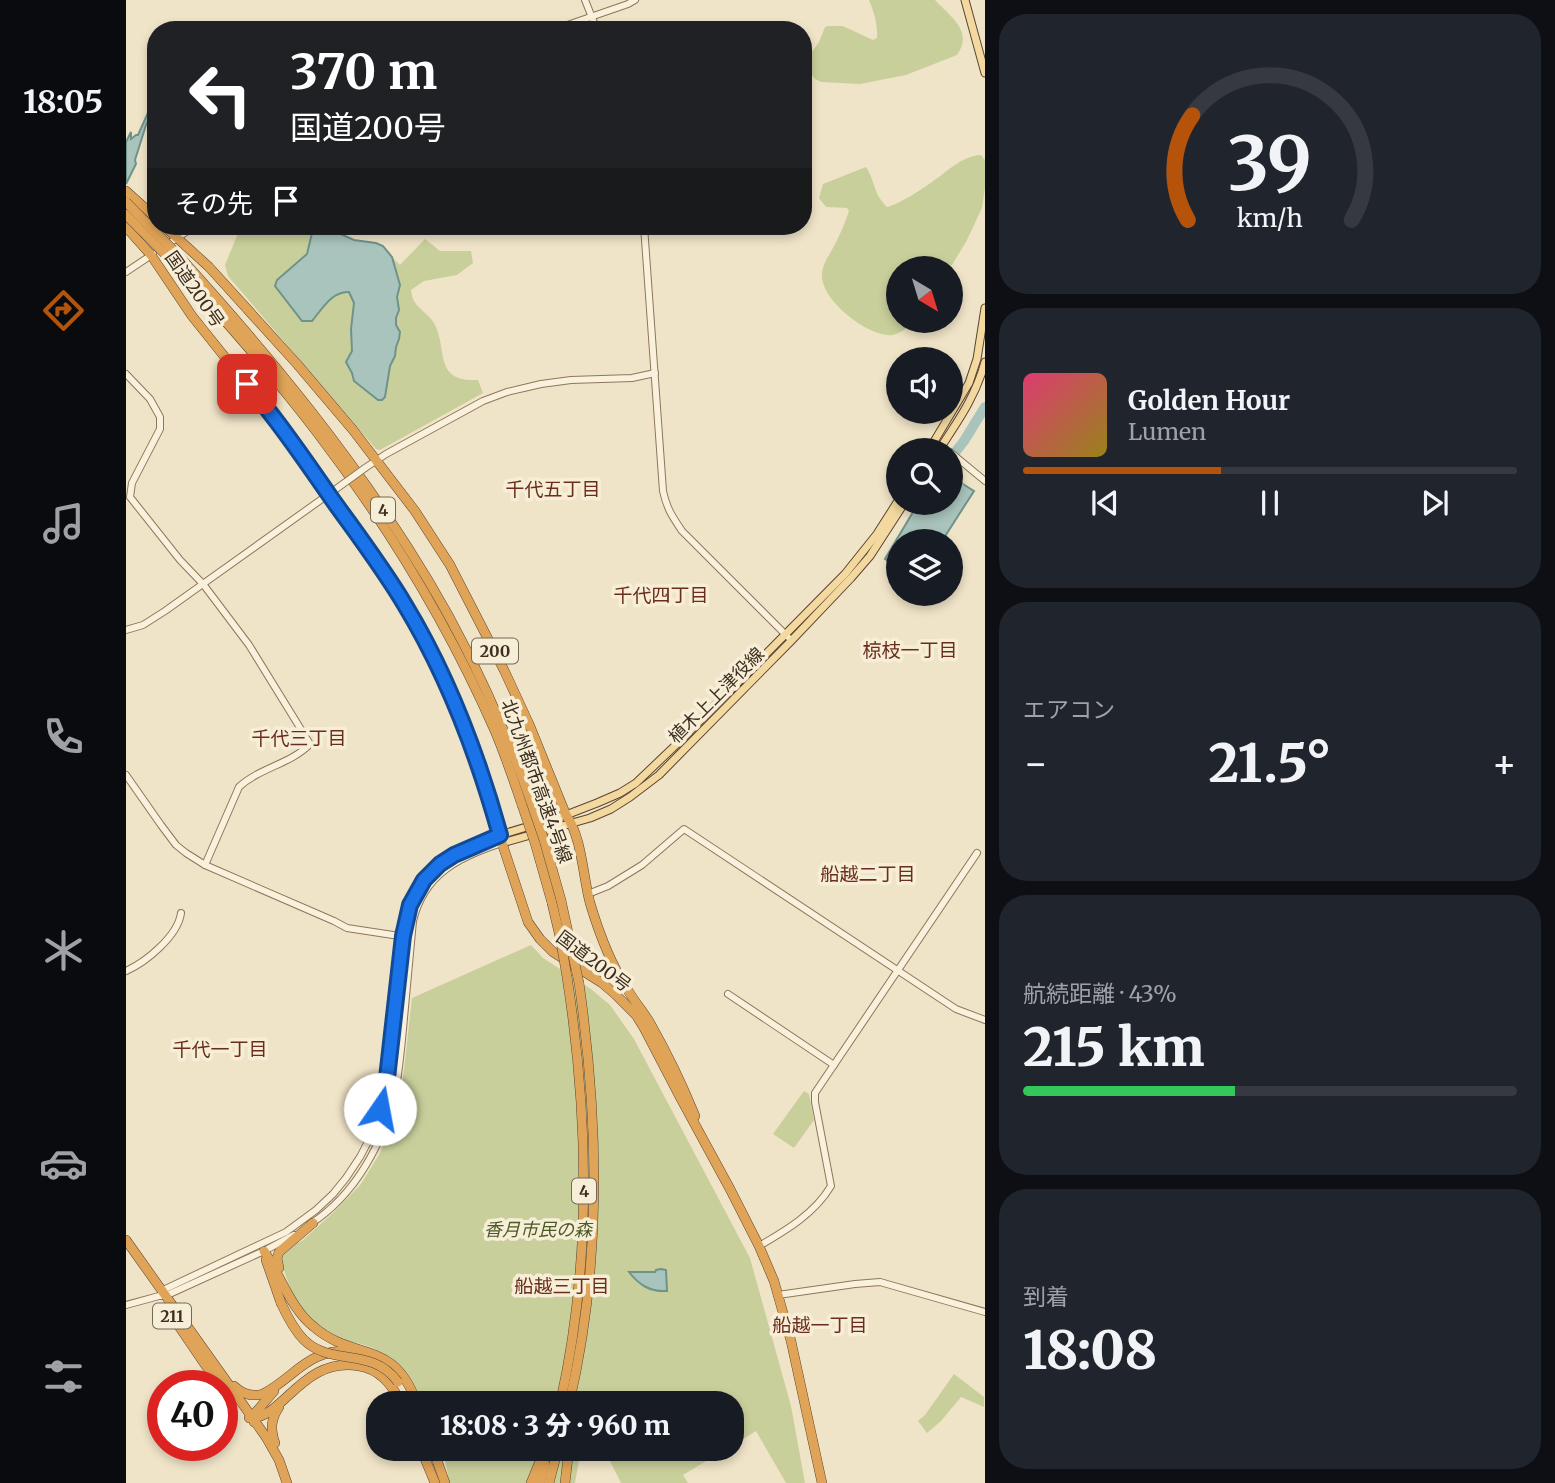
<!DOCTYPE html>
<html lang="ja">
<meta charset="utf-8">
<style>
body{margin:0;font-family:Merriweather,"Noto Sans JP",serif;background:#20242c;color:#f1f3f6;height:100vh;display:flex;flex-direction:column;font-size:26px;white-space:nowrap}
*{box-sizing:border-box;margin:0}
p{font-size:23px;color:#9ea1a6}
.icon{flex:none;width:38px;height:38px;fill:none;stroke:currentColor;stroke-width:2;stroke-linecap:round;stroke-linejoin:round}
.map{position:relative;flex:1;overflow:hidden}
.panel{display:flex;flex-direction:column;gap:14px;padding:14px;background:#0d0f14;width:570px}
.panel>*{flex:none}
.top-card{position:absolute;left:21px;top:21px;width:665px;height:214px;border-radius:28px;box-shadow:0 4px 10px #0003;background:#202124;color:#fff;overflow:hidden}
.needle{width:46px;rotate:142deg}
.tools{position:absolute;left:760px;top:256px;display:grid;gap:14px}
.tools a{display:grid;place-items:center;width:77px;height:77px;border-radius:50%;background:#171b24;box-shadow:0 4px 10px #0003;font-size:35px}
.speed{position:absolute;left:21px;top:1370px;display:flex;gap:14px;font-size:35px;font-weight:700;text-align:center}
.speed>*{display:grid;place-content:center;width:91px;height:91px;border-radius:50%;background:#171b24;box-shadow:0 4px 10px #0003;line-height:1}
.speed .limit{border:10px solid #d22;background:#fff;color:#111}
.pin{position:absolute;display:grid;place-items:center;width:60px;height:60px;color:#fff;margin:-30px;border-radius:14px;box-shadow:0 4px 10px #0006}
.me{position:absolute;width:77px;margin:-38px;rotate:12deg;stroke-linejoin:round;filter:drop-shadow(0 0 5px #0008)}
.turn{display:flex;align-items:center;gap:24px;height:147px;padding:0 28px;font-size:32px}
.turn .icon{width:91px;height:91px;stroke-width:2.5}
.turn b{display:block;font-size:49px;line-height:60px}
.then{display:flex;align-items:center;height:66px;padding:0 28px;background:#0003;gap:14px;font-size:26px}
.big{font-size:52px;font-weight:800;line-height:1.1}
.panel .card{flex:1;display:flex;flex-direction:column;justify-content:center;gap:10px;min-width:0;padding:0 24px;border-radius:28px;background:#20242c}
.panel .dial{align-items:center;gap:0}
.dial svg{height:182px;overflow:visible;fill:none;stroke:#363941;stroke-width:7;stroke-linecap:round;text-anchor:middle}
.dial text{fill:#f1f3f6;stroke:none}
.song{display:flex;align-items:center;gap:21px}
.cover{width:84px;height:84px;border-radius:10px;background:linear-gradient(135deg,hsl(340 70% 55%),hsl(50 70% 35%))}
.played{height:7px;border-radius:4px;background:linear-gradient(90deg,#b45309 40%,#363941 40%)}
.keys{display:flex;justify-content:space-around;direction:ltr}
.heat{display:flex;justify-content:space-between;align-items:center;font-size:38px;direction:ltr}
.charge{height:10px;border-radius:5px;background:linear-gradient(90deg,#34c759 43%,#363941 0)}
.trip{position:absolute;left:240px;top:1391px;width:378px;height:70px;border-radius:28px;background:#171b24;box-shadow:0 4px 10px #0003;font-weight:800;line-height:70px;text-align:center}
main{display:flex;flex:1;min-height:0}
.tab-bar{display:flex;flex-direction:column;width:126px;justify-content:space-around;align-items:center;background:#090b0e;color:#9ea1a6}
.tab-bar .icon{width:49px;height:49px}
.tab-bar .current{color:#b45309}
.tab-bar b{font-size:32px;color:#f1f3f6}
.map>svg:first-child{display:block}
.green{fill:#c9cf9b}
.water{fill:#a9c4bc;stroke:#6f938a;stroke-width:2}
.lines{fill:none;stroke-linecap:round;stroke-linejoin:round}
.river{stroke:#a9c4bc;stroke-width:10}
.minor-casing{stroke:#8d765c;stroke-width:8}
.major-casing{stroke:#5b4430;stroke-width:9}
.highway-casing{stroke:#5b4430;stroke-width:10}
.minor{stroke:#faf1dc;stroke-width:6}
.major{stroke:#f3d9a0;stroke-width:7}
.highway{stroke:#e0a458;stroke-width:9}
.minor-bridge-casing{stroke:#8d765c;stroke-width:8;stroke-linecap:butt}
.highway-bridge-casing{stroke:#5b4430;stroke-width:10;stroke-linecap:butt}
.minor-bridge{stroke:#faf1dc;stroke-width:6}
.highway-bridge{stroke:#e0a458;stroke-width:9}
.route-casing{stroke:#114b97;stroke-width:18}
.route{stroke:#1a73e8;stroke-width:12}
.labels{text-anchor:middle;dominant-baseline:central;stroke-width:7;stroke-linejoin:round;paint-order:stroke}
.shield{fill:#f7eed8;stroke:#756857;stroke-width:2}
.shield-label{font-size:16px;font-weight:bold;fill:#3d2e20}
.street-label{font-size:18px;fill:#3d2e20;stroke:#f7eed8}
.park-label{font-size:18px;font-style:italic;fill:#4d5a26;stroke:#f7eed8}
.neighbourhood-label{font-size:19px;fill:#6b2e1e;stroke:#f7eed8}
</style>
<main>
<nav class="tab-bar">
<b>18:05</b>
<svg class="icon current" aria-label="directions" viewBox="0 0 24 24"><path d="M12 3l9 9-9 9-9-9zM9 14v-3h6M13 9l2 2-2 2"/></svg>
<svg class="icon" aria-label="music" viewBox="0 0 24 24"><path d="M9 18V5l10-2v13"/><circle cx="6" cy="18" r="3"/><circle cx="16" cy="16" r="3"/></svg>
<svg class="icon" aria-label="phone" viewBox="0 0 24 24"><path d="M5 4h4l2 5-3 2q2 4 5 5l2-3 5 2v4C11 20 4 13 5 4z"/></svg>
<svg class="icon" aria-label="climate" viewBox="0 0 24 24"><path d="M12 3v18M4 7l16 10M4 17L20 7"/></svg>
<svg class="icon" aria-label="car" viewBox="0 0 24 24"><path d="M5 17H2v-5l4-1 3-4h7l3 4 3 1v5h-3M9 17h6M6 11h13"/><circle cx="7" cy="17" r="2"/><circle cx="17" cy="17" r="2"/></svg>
<svg class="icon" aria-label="filters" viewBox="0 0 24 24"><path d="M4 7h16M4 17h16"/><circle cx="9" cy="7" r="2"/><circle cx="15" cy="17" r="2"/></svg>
</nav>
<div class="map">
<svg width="859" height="1483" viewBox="0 0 859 1483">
<rect width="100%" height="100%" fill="#f0e4c8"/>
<g class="green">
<path d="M743,0h66c16,17 39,32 22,55l-51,20 -46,9 -39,-2 -6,-3 -6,-8v-15l10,-14 6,-15 3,-1h15l30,14 4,-2c1,-13 -3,-26 -8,-38z"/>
<path d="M855,155l4,5v28l-3,20 -16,34 -16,26h-52v52h18c-6,6 -15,13 -23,15 -24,3 -71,-34 -71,-59 0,-12 7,-20 12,-30 6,-11 11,-23 15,-35l-2,-3 -21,-1 -7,-9 4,-14 43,-17c10,15 6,25 21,40 16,-5 30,-15 45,-25 15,-10 29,-26 49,-27z"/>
<path d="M115,226h68c6,32 -12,35 -32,54l-1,9 26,31 10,1c10,-12 20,-29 37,-30l5,12 -3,26 1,22 -6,11 6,11 30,27 4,-3 4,-32 5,-9 1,-9 3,-8 1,-7 -4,-7v-7l3,-8 -2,-13 3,-12 -8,-28 8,8 25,-26 15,12h31l2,12 -16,12 -33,6 -13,9c1,4 1,8 3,11 5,9 18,15 22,26 11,26 -1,55 42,53l5,13 -103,57 -4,-1 -148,-173 -3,-11z"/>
<path d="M405,945l12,13 48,31 19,16 24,34 116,219 41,148 14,77h-19l-30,-52 -24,15v-42l-308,-1c-11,-23 -25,-43 -49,-54 -10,-5 -21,-6 -31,-9 -16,-6 -33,-17 -43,-32 -10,-14 -15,-32 -21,-49l8,-11 15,-8 31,-28 27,-28 19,-31 15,-42 7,-24 10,-89z"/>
<path d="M678,1091l5,3 5,26 -20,28 -21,-14z"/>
<path d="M828,1374l30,23v10l-23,-10 -20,24 -14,12 -9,-12 7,-6z"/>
<path d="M316,1449h139l-6,34h-126l-4,-25z"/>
<path d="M478,1449h122l-43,26 5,8h-67z"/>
</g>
<g class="water">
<path d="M30,95v9l-10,21 -11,35 1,4 -10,20v-42l5,-10v7l5,-4h2z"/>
<path d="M192,226l7,1 29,13 22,3 7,3 9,11 8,28 -3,12 2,13 -3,8v7l4,7 -1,7 -3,8 -1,9 -5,10 -5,31 -3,3h-4l-24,-19 -2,-8 -6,-11 6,-11 -1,-22 3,-26 -5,-11c-17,-1 -27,17 -37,29h-10l-27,-35 2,-6 30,-26 5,-21z"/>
<path d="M824,476l24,15 -32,50h-44v26l-13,-8 34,-57h31z"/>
<path d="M535,1269l5,1 1,21c-17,1 -28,-6 -38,-19h26l1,-2z"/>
</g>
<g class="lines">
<g class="river">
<path d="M824,459l14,-18 21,-34"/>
<path d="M824,470l9,17 -9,15"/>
</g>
<g class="minor-casing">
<g id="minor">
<path d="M459,0l12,30"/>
<path d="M427,30l75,-26 7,-4"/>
<path d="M518,226l19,265c4,18 9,25 19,40l106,106"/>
<path d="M39,246l30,-20"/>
<path d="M0,272l27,-18"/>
<path d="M0,374l24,25 10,18v12l-28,54 -2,14 50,63 23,24 46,61 61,99c-19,20 -51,24 -71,43l-34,78"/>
<path d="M824,452l35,29"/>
<path d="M239,468l21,-14 97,-53 24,-9 34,-8 30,-4 61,-2 23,-5"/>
<path d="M0,630l17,-5 22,-14 171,-122"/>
<path d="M0,775l35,50 15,20 10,8 19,12 129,56 13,7 59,9"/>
<path d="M462,894l20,-8 34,-21 42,-36 272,180 29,11"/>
<path d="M0,971c20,-9 52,-35 55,-58"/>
<path d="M602,994l106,71"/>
<path d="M183,1225c47,-30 76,-84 87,-138 4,-23 6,-46 8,-69 3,-32 6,-64 9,-97 11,-47 46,-64 89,-78"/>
<path d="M633,1246c28,-16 56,-33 72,-60l-16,-84v-9l162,-240"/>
<path d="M35,1291l125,-59 30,-22 17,-16 13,-16 14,-21 12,-23 14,-47 17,-151 7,-31 14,-25 16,-15 14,-10 46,-20"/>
<path d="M652,1295l77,-11 25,-2 105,30"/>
<path d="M0,1305l33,-9h6l99,-45 30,-16"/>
</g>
</g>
<g class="major-casing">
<g id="major">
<path d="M839,0l20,73"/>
<path d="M803,450l40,-67 8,-24 8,-51"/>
<path d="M813,450c19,-29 37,-54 46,-88"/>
<path d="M374,835l66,-20 31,-12 23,-10 16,-10 44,-42 165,-167 32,-40 21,-33"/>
<path d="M376,843l88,-25 21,-9 19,-12 29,-22 132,-134 60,-63 19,-22 35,-54"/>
</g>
</g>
<g class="highway-casing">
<g id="highway">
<path d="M0,191l30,27"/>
<path d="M38,226l45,41 88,97 56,66 62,81 35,54 54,105 25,54 37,91c16,22 17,62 24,88 9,30 19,58 36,84 7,13 17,24 24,36 17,30 32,61 45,93"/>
<path d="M0,227l25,28 41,61 92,115 96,135 25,39 21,38 22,45 37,92 17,63 26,79 12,17 13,13 49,31 13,11 21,21 8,13 36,69 50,92 29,57 15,35 17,60 31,142"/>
<path d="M52,255c92,101 179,207 250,325 42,70 76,145 103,222"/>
<path d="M46,261c49,55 99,111 144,170 71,93 132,193 179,300 10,24 19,50 27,74"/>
<path d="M418,840l17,60"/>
<path d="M409,843l17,60"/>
<path d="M0,1240l140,197 13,23 8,23"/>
<path d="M138,1251c17,25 26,57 50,76 41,35 80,11 103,77"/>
<path d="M140,1260l15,43"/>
<path d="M153,1268l-2,-10 2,-6 34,-29"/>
<path d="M48,1319l32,47 16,20"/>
<path d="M108,1386c9,8 17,11 29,8 35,-19 44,-46 92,-43"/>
<path d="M434,1404c32,-141 29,-285 7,-427"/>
<path d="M443,1404c33,-141 30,-280 10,-421"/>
<path d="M123,1418c34,2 53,-62 110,-52 21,3 33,19 43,38"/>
<path d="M128,1422l2,-10 18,-21"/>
<path d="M149,1443c-5,-14 -4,-24 4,-36"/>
<path d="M295,1449l14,34"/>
<path d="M307,1449l12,34"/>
<path d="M405,1483l14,-34"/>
<path d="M414,1483l5,-19"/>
<path d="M423,1483l9,-34"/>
<path d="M439,1483l4,-34"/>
</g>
</g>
<use href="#minor" class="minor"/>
<use href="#major" class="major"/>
<use href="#highway" class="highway"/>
<g class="minor-bridge-casing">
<path id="minor-bridge" d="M210,489l29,-21"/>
</g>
<g class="highway-bridge-casing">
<g id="highway-bridge">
<path d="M0,202l52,53"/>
<path d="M0,215l46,46"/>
<path d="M405,802l13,38"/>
<path d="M396,805l13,38"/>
<path d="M435,900l18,83"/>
<path d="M426,903l8,34 7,40"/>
<path d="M155,1303c6,13 13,27 23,37 28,27 67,6 94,42"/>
</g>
</g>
<use href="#minor-bridge" class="minor-bridge"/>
<use href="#highway-bridge" class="highway-bridge"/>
</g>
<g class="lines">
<g class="route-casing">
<path id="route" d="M121,384c31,37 58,76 85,115 25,35 51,69 73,106 43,71 73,151 95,230l-46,20 -14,9 -16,16 -14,25 -7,31 -17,151 -6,22"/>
</g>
<use href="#route" class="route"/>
</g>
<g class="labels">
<g class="shield">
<rect x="245" y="497.5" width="24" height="25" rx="5"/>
<rect x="346" y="638.5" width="46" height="25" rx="5"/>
<rect x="446" y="1178.5" width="24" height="25" rx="5"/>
<rect x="27" y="1303.5" width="38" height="25" rx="5"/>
</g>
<g class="shield-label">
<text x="257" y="510">4</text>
<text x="369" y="651">200</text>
<text x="458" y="1191">4</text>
<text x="46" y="1316">211</text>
</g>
<g class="street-label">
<text transform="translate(69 289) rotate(55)">国道200号</text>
<text transform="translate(590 695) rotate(-45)">植木上上津役線</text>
<text transform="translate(411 781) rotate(70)">北九州都市高速4号線</text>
<text transform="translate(468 961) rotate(37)">国道200号</text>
</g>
<g class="park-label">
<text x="412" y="1229">香月市民の森</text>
</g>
<g class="neighbourhood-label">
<text x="427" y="489">千代五丁目</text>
<text x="535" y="595">千代四丁目</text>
<text x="784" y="650">椋枝一丁目</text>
<text x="173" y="738">千代三丁目</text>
<text x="742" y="874">船越二丁目</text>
<text x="94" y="1049">千代一丁目</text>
<text x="436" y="1286">船越三丁目</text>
<text x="694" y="1325">船越一丁目</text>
</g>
</g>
</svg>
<div class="tools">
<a><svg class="needle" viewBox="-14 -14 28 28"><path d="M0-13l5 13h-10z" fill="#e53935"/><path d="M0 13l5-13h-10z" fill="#9ea1a6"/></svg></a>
<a><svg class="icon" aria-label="sound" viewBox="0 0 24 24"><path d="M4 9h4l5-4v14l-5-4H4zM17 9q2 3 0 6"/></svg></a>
<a><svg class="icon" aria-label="search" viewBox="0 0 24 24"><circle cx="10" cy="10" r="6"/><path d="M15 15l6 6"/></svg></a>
<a><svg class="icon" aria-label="layers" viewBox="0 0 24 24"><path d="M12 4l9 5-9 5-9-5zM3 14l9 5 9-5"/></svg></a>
</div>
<div class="speed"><div class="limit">40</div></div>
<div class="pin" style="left:121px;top:384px;background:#d93025"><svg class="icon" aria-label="arrive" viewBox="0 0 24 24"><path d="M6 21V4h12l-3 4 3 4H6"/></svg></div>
<svg class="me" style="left:254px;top:1109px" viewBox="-20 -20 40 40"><circle r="19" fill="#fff"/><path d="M0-13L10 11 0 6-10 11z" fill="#1a73e8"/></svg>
<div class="trip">18:08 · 3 分 · 960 m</div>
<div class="top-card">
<div class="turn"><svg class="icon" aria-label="left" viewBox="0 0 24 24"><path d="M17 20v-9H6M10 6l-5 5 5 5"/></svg><div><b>370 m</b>国道200号</div></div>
<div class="then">その先<svg class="icon" aria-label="arrive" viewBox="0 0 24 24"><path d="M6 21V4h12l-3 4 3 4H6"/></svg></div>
</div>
</div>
<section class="panel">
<div class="card dial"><svg viewBox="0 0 100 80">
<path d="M14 69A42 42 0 1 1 86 69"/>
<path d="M14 69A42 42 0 0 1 16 23" stroke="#b45309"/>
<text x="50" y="56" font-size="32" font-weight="700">39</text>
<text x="50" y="72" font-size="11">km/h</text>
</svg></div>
<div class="card">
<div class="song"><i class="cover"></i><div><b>Golden Hour</b><p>Lumen</p></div></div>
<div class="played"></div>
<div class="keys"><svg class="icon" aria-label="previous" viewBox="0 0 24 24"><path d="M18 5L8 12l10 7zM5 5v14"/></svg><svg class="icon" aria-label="pause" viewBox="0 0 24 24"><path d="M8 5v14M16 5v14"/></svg><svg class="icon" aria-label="next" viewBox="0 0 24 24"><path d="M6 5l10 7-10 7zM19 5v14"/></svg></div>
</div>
<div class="card"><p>エアコン</p>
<div class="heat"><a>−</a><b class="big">21.5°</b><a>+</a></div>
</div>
<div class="card"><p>航続距離 · 43%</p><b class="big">215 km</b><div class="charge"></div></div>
<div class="card"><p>到着</p><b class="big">18:08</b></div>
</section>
</main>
